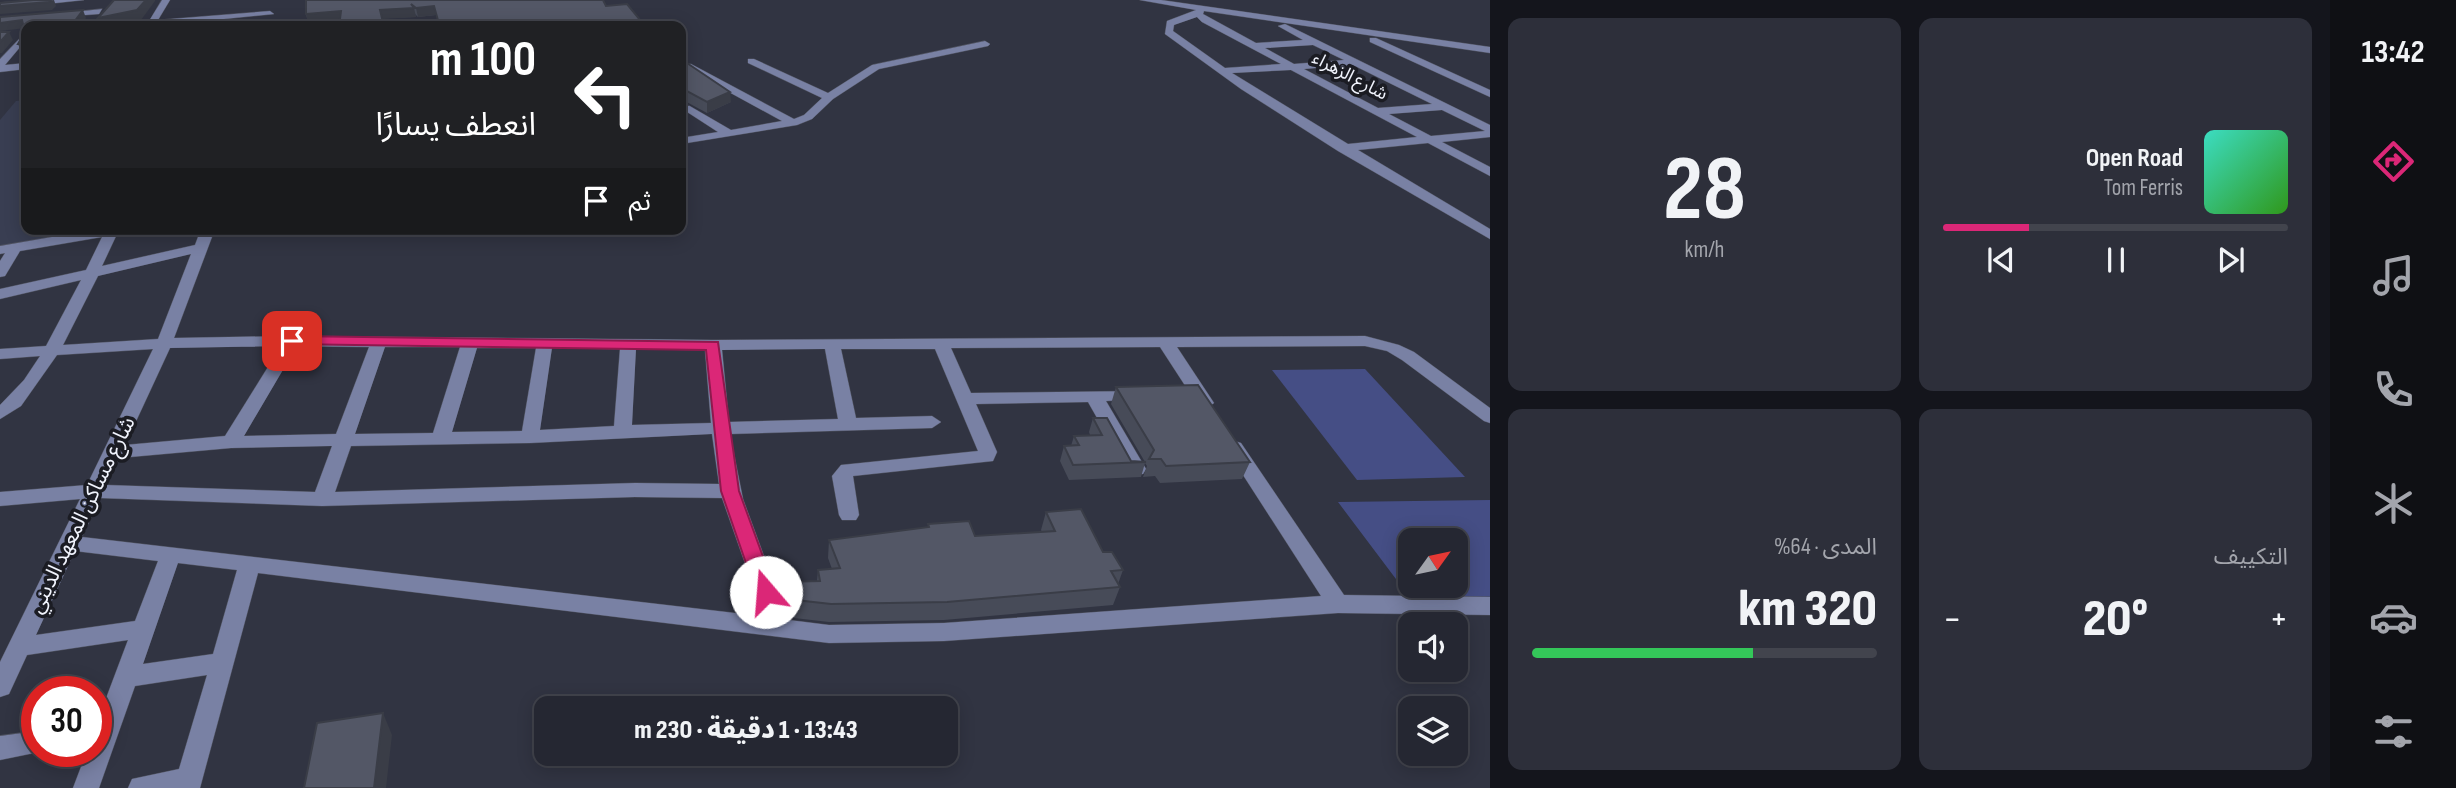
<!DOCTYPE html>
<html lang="ar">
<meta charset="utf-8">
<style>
body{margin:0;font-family:"Sofia Sans Condensed","Noto Sans Arabic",sans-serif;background:#2d2f3a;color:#f1f3f6;direction:rtl;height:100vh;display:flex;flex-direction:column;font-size:26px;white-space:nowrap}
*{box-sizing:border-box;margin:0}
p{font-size:23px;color:#a3a5ac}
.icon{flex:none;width:38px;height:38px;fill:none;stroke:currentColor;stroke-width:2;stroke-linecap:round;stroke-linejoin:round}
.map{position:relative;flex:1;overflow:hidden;direction:ltr}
.drawer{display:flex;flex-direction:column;gap:18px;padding:18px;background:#14151c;width:840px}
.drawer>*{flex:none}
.top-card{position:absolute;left:21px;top:21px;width:665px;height:214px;border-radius:14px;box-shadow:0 4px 18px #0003,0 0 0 2px #42444d;direction:rtl;background:#202124;color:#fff;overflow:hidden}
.needle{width:46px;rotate:57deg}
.controls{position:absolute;left:1398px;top:528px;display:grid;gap:14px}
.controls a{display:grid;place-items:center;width:70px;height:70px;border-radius:14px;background:#252732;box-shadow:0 4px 18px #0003,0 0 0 2px #42444d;font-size:35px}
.speed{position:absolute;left:21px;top:676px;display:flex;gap:14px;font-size:35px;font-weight:700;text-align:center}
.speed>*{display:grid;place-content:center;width:91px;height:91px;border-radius:50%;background:#252732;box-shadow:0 4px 18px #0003,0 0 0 2px #42444d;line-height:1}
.speed .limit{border:10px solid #d22;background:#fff;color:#111}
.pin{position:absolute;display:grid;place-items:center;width:60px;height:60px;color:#fff;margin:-30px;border-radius:14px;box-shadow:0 4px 10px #0006}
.me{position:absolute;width:77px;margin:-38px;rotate:342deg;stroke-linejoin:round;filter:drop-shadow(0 0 5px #0008)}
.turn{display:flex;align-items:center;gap:24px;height:147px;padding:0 35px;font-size:32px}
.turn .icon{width:91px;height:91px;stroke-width:2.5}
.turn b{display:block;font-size:49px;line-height:60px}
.then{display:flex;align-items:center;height:66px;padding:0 35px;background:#0003;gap:14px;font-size:26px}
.big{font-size:52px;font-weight:800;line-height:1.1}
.drawer .widget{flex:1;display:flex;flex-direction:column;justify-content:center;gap:10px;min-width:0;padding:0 24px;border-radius:14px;background:#2d2f3a}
.drawer .dial{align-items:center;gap:0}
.dial b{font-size:91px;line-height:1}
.song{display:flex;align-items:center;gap:21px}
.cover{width:84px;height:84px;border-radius:10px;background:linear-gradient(135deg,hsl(170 70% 55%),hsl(110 70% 35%))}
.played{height:7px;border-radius:4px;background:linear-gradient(90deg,#db2777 25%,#42444d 25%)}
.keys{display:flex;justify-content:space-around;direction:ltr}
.heat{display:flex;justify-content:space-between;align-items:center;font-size:38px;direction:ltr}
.charge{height:10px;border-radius:5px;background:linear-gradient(90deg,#34c759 64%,#42444d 0)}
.drawer .tiles{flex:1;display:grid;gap:18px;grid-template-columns:repeat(2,1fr)}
.trip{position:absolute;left:534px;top:696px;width:424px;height:70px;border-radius:14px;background:#252732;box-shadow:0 4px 18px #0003,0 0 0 2px #42444d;font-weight:800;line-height:70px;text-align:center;direction:rtl}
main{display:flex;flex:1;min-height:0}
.tabs{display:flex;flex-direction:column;width:126px;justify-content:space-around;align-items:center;background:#0f1014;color:#a3a5ac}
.tabs .icon{width:49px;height:49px}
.tabs .on{color:#db2777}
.tabs b{font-size:32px;color:#f1f3f6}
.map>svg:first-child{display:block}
.built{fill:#393e52}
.green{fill:#454e85;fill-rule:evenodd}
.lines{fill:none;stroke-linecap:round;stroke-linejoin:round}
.minor-casing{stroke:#505360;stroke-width:1}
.minor{fill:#7981a4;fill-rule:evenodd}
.wall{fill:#474b58}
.shaded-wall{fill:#3a3d47}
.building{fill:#535766;stroke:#3a3d47;stroke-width:2}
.route{fill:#db2777;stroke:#8e194d;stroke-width:2}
.labels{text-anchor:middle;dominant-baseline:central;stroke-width:7;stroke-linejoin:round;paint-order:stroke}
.far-street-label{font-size:18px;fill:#f1f4fd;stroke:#1b1c23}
.street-label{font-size:21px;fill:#f1f4fd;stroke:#1b1c23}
</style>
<main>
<nav class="tabs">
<b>13:42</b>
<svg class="icon on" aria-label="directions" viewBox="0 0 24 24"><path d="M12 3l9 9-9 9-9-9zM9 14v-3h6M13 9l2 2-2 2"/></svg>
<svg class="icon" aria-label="music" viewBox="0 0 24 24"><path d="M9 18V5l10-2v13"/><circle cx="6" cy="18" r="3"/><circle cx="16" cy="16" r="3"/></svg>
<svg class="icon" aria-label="phone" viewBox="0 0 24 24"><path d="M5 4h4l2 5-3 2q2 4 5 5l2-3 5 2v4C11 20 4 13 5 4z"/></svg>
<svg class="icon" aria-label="climate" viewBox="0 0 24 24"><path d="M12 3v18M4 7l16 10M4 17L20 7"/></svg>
<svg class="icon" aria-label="car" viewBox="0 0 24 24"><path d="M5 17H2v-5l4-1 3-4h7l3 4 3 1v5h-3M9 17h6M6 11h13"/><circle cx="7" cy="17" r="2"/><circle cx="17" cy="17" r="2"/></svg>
<svg class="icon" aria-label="filters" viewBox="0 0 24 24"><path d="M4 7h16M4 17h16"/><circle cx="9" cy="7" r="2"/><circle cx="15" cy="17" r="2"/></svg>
</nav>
<section class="drawer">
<div class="tiles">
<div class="widget">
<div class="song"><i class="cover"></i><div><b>Open Road</b><p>Tom Ferris</p></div></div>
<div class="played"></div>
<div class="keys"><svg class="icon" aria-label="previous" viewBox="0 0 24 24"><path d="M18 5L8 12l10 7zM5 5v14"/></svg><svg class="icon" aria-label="pause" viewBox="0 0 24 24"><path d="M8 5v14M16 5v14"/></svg><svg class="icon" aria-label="next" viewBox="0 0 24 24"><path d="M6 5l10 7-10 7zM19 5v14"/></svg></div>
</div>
<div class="widget dial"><b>28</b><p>km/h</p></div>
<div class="widget"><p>التكييف</p>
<div class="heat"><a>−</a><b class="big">20°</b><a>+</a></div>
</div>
<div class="widget"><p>المدى · 64%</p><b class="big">320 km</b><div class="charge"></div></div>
</div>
</section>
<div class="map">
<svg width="1490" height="788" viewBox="0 0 1490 788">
<rect width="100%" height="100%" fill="#313442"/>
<path class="built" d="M26,100v129h78l-104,17v-126l16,-19z"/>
<g class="green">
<path d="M1365,369l100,108 -108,3 -85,-110z"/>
<path d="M1490,500v97l-79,2 -73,-97zM1410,541h46v45h-46z"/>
</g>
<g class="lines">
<g class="minor-casing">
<g id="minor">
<path d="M46,0h38l-84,9v-6z"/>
<path d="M162,0h8l-12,20 112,-9 4,3 -120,12h-40l35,-5z"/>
<path d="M1140,0h21l329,47v6l-286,-42 -1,3 53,29 47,-3 -25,-14 7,-2 205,101v12l-48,5 48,25v9l-62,-33 -70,7 132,79v10l-152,-88 -97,-62 -76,-55 2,-13 29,-11zM1197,17l5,5 79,42 -56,4 -52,-37 1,-6zM1313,45l31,15 -50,4 -29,-16zM1353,65l79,39 -54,4 -74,-39zM1291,70l126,67 -69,7 -116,-71zM1442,110l43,21 -54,5 -42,-22z"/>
<path d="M102,9l-3,5 -40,3 -4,-3z"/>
<path d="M26,32v8l-21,25 21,-2v6l-26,3v-13z"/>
<path d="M1370,38h6l114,52v7l-120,-55z"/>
<path d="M985,41l5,3 -2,2 -109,23 -46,30 -21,20 -15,6 -116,19v-6l37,-6 -37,-24v-7l50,29 51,-9 -97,-53v-4h6l103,55 10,-4 18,-17 -74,-35v-4h6l74,34 44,-28z"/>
<path d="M98,229h33l-14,5 -15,32 93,-21 6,-16h14l-41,109 118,-2 421,4 652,-4 34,9 15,7 76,56v15l-6,-2 -82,-61 -15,-9 -22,-5 -188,1 37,56 -9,6 -6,-2 -39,-60 -209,1 20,45 171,-2 3,4 -3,4 -36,2 40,68 -3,5h-14l-41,-72 -112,2 21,48 -4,9 -140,15 6,39 -3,5h-14l-3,-5 -7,-39 9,-11 137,-14 -43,-102h-94l15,69 76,-2 9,6 -9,6 -202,6 13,65 32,87 2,13 -4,19 56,7 115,-2 377,-27 -96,-149 9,-6 7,2 103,152 146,2v18l-152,-2 -394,28 -115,2 -571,-70 -58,215h-72l4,-9 47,-10 28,-94 -72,11 -36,102h-26l14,-37h9v-26l32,-85 -101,15 -18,39 -9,3v-35l80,-163 -80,7v-14l87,-7 66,-136 -96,6 -36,51 -21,13v-14l24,-25 16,-24 -40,3v-10l46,-3 35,-66 -81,19v-10l86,-19 16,-33 -82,14 -15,25 -5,1v-16l5,-8 -5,1v-8zM191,254l-33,85 -95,6 35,-69zM281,346l-56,90 -100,9 45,-97zM297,346l72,1 -33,87 -92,2zM385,347h75l-27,86 -78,1zM477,348h59l-14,83 -70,1zM552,348l68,1 -6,77 -74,4zM636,349l69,1 6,73 -79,2zM825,349l13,70 -109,3 -7,-72zM712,434l7,50 -84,-1 -300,9 16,-46 179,-3zM332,446l-17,46 -209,-7 13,-27 112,-10zM635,497l87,1 31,88 -1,29 -670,-78 18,-39 222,8zM75,551l83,10 -23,60 -99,14zM178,563l59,7 -24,84 -70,10z"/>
<path d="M37,731v20h7l-44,9v-24z"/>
</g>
</g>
<use href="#minor" class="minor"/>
</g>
<g class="wall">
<path d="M306,0l300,6 35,20h-202l-3,-11 -18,2 -3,-3 1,3 -76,3 -32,3 -2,-9z"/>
<path d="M681,59l50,43 -24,11 -26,-14z"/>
<path d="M1116,387l134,75 -8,17 -82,4 -5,-7 -12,1 4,-11 -2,-3 -4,14 -72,3 -9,-19 4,-15h7l3,-10 16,-1 -1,-3 4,-14 38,43 14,1 -34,-58z"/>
<path d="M1046,512l57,40 20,18 -5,14 2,3 -7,18 -169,15 -115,2 -52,-6 1,-23 39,-12 1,-11 14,-1 -4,-11 1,-18 99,-13v-3l47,12 67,-4 -1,-2z"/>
</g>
<g class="shaded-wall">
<path d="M54,0l2,6 -4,4 -52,4v-8z"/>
<path d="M146,0h9v1l-14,19 -33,6h-7l-3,-8z"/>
<path d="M434,6l2,9 -18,2 -2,-9z"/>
<path d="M414,8l2,9 -34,2 -2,-9z"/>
<path d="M83,10l3,8 -6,8h-9z"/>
<path d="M341,11l2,9 -35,3 -2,-9z"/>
<path d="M22,20l4,8 -26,3v-8z"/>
<path d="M641,21v5h-41v-1z"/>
<path d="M9,32l4,8 -11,13h-2v-11z"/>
<path d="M18,44h8v8l-4,1z"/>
<path d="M730,92l1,10 -24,11v-11z"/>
<path d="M687,105l1,10 -7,2v-11z"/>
<path d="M383,713l9,22 -6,53h-12z"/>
</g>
<g class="building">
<path d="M33,0h18l-2,2 -49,4v-3z"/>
<path d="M114,0h32l-9,10 -39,8z"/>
<path d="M306,0h297l3,6 21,-2 14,17 -41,4 3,1h-161l-3,-2 -5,-18 -18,2 -5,-4 3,4 -34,2 4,16h-45l2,-15 -35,3z"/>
<path d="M83,10l-12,16h-45v18h-8l7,-12 -3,-12 -22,3v-6z"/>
<path d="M0,32h9l-9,10z"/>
<path d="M681,59l49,33 -23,10 -26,-14z"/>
<path d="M681,100l6,5 -6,1z"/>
<path d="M1198,385l52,77 -84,4 -5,-7h-12l5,-9 -38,-63z"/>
<path d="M1093,418h14l24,43 15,1 -73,3 -9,-19 15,-1 -5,-9 28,-1z"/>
<path d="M1081,509l22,43h9l11,18 -12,1 9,16 -173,15 -116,2 -53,-6v-5l2,-11 40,-1 -2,-11 22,-2 -11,-28 100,-13 -1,-3 41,-3 6,15 80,-5 -9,-19z"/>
<path d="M383,713l-9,75h-70l13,-65z"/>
</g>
<path class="route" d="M292,336l426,6 21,149 37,101 -3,5h-14l-3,-5 -35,-101 -15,-141 -419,-6v-7z"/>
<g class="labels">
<g class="far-street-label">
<text transform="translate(1350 76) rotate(28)">شارع الزهراء</text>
</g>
<g class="street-label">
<text transform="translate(82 515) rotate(-64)">شارع مساكن المعهد الديني</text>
</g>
</g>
</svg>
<div class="controls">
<a><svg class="needle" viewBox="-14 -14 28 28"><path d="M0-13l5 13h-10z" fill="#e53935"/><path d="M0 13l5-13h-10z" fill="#a3a5ac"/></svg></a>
<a><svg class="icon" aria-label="sound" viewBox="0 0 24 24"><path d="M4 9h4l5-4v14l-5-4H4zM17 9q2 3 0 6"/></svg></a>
<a><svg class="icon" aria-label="layers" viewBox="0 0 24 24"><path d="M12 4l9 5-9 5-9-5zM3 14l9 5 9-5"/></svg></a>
</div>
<div class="speed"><div class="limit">30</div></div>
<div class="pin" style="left:292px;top:341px;background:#d93025"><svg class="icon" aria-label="arrive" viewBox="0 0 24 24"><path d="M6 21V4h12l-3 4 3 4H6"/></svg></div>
<svg class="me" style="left:766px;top:592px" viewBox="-20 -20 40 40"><circle r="19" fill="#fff"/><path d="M0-13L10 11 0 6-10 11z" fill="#db2777"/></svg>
<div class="trip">13:43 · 1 دقيقة · 230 m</div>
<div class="top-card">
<div class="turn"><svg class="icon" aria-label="left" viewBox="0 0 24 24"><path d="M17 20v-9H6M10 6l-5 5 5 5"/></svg><div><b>100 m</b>انعطف يسارًا</div></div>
<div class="then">ثم<svg class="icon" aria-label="arrive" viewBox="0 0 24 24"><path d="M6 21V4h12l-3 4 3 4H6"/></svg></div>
</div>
</div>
</main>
